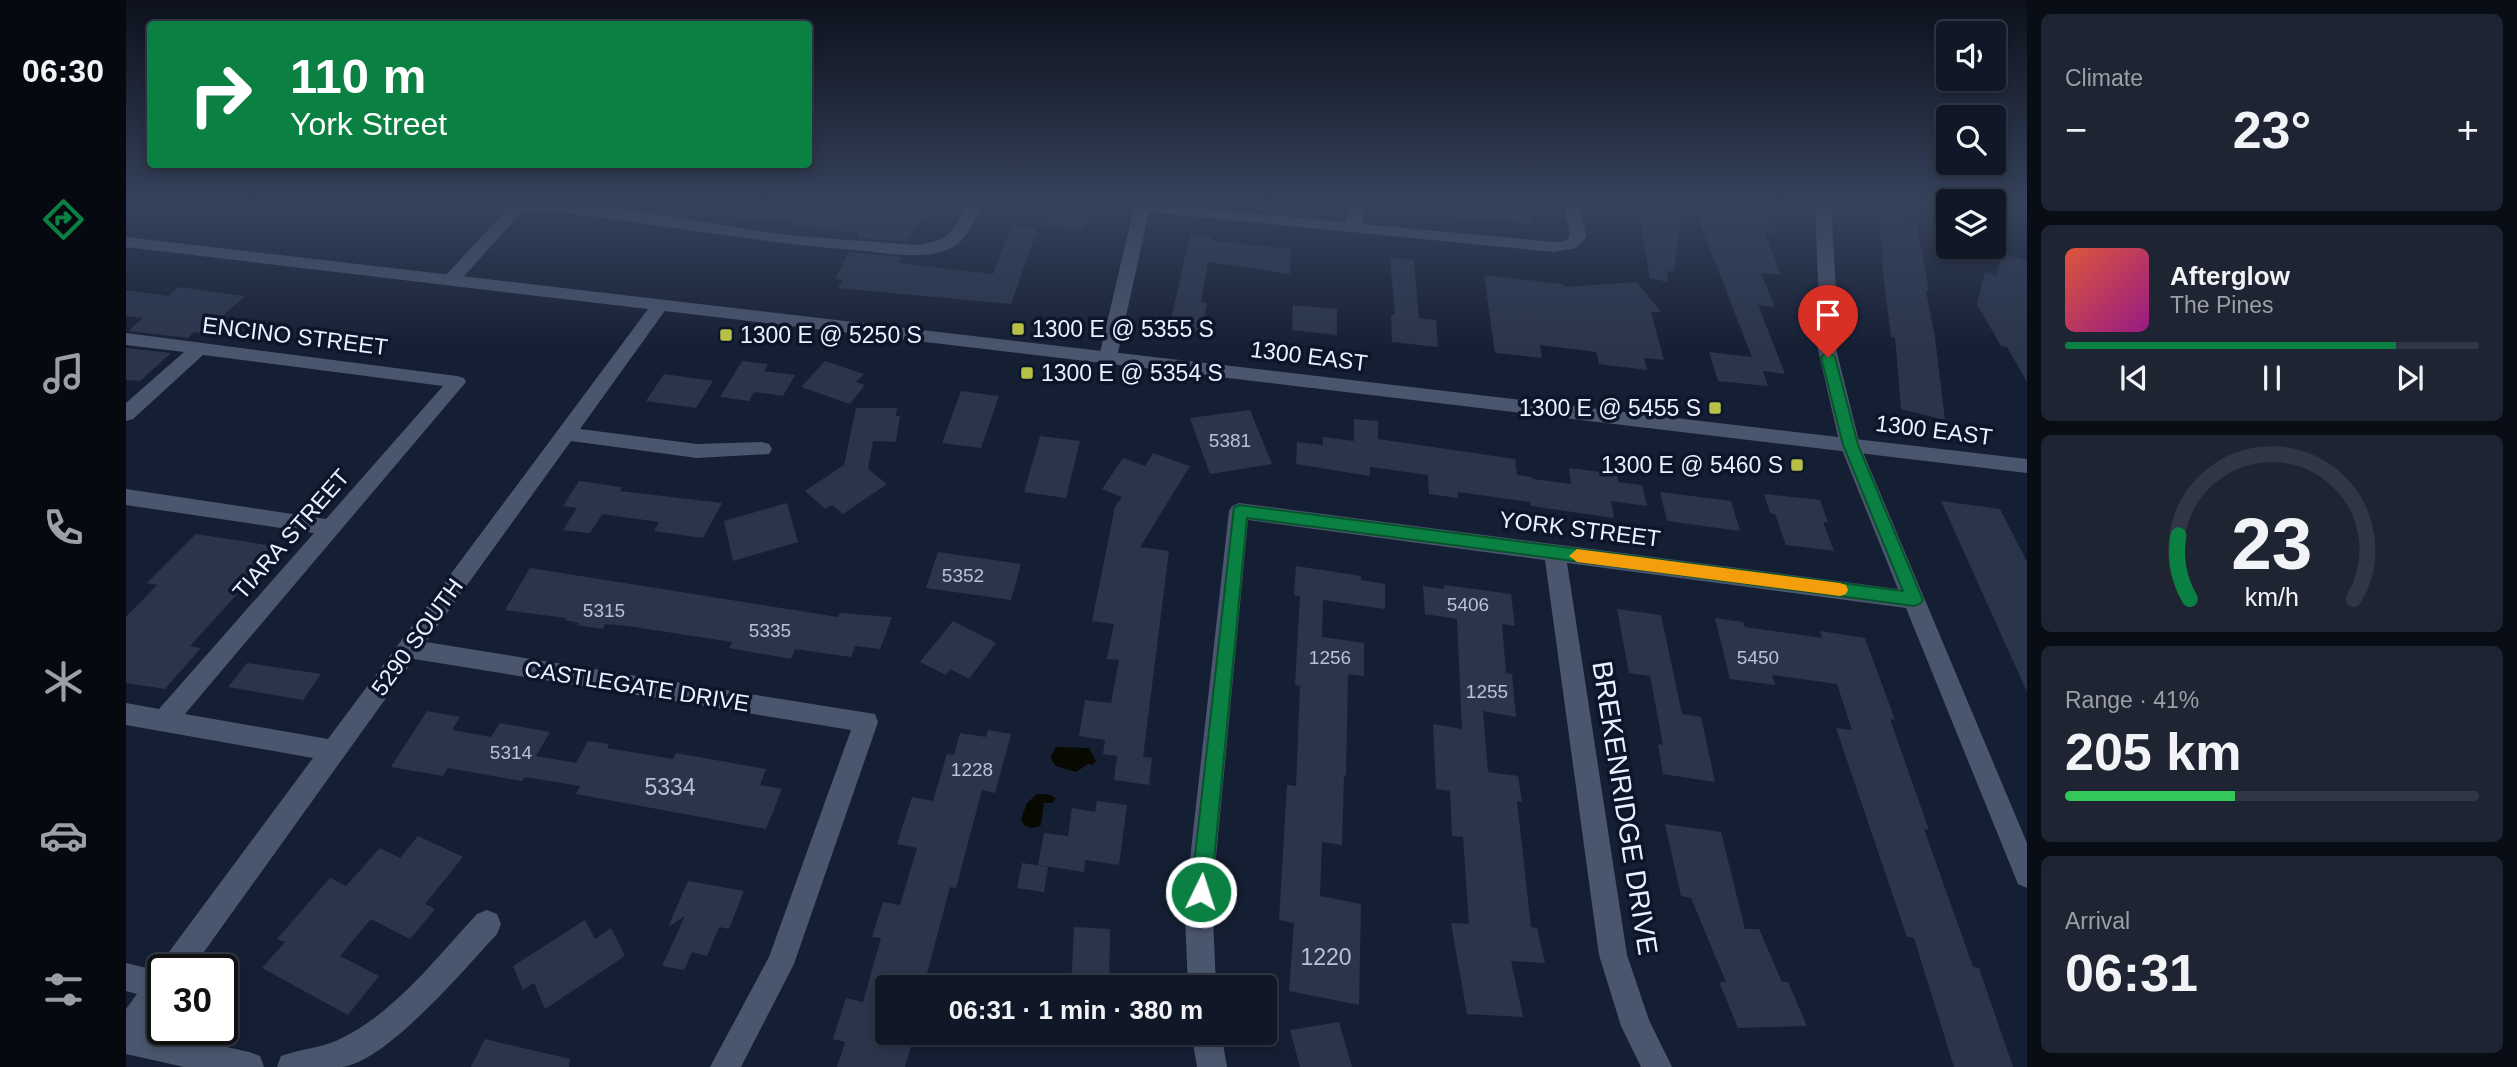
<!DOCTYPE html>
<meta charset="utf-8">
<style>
body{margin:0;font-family:Arial,sans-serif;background:#1e2432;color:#f1f3f6;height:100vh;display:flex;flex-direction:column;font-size:26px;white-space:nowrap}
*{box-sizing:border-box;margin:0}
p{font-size:23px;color:#9c9fa7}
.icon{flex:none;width:38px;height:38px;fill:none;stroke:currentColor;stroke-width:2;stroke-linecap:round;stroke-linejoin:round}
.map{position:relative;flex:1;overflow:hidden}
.drawer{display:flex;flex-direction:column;gap:14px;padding:14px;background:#090d15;width:490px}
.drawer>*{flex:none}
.hud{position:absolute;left:21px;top:21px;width:665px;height:147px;border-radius:7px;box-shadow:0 4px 10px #0003,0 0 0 2px #303643;background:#0b8043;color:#fff;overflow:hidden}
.buttons{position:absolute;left:1810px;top:21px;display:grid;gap:14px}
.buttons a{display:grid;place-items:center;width:70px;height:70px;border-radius:7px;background:#101726;box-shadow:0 4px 10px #0003,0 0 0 2px #303643;font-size:35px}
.speed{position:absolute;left:21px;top:954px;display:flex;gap:14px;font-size:35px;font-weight:700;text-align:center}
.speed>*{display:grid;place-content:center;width:91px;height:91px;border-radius:50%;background:#101726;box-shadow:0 4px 10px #0003,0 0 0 2px #303643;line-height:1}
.speed .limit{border:4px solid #111;border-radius:10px;background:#fff;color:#111}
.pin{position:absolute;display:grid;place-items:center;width:60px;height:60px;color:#fff;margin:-72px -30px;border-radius:50% 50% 50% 0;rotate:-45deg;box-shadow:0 0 7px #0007}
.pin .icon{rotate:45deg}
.me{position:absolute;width:77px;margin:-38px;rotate:4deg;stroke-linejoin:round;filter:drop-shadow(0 0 5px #0008)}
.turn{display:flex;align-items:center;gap:24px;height:147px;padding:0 28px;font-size:32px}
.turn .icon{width:91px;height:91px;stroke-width:2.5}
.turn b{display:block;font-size:49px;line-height:60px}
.big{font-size:52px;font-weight:800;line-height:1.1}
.drawer .tile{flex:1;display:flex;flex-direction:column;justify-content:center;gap:10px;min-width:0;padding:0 24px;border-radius:10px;background:#1e2432}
.drawer .dial{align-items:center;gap:0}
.dial svg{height:182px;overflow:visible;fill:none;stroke:#303643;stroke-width:7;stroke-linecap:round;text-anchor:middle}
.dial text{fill:#f1f3f6;stroke:none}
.song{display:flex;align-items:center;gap:21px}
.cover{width:84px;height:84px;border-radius:10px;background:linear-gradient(135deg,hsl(10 70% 55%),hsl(310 70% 35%))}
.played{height:7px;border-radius:4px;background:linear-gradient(90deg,#0b8043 80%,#303643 80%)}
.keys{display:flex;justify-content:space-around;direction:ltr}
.heat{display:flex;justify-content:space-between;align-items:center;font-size:38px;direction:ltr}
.charge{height:10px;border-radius:5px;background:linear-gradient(90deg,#34c759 41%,#303643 0)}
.trip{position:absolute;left:749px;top:975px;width:402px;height:70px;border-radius:7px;background:#101726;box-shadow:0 4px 10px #0003,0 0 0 2px #303643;font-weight:800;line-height:70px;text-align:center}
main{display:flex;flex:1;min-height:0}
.menu{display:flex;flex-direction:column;width:126px;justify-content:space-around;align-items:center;background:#06090f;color:#9c9fa7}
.menu .icon{width:49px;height:49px}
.menu .selected{color:#0b8043}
.menu b{font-size:32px;color:#f1f3f6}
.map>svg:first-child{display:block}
.water{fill:#080900}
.building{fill:#2a354b}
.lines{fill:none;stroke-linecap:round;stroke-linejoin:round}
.minor{fill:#4a566e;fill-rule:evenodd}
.secondary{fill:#4a566e;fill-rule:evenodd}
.route{fill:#0b8043;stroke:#07532c;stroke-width:2}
.slow{fill:#f59e0b}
.poi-dot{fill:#b8c147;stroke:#0c1529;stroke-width:2.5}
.labels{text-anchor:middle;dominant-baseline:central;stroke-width:7;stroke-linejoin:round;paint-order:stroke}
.number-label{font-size:19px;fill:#b9c1d2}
.poi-label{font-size:23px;fill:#e9f0ff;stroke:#0c1529;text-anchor:start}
.street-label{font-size:23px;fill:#e9f0ff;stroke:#0c1529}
.near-number-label{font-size:23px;fill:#b9c1d2}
.near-street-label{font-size:28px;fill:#e9f0ff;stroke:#0c1529}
</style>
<main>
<nav class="menu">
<b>06:30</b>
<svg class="icon selected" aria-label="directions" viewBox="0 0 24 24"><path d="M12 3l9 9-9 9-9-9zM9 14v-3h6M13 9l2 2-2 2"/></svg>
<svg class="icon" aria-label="music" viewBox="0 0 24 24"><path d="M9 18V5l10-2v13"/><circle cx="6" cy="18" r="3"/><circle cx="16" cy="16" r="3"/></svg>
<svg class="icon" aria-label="phone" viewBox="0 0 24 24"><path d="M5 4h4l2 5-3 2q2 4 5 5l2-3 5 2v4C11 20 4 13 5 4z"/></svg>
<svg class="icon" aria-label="climate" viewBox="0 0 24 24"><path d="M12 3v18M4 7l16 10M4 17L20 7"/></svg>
<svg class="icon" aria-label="car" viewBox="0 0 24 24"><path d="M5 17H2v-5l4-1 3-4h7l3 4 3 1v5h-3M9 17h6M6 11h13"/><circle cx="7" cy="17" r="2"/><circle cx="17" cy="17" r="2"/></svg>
<svg class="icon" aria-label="filters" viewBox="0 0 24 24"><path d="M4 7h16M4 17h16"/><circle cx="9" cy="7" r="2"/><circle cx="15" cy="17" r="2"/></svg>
</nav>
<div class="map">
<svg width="1901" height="1067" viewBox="0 0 1901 1067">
<rect width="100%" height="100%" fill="#151f33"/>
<g class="water">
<path d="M930,747l33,1 7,13 -3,4 -5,-1 -12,8 -20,-6 -6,-8z"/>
<path d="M911,794h11l8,4 -4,5h-8l-3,22c-6,4 -11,3 -17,0l-3,-6 6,-16z"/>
</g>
<g class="building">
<path d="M614,203h194l-9,20 -7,-1 -10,20 -51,-4 2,-5 -69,-8 2,-3 -53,-5z"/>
<path d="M946,203h21l-9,27 -38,-4 8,-20 16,2z"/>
<path d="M1326,203h78l4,21 -82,-7z"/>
<path d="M1576,203h65l12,30 -15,-1 17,43 -20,-2 14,34 -17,-2 27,69 -22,-3 5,15 -50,-5 -9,-29 43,5 -58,-149 8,1z"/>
<path d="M1753,203l22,4 3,11 12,3 13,70h-3l9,46 10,83 -44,-11 -6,-71 -4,-1 -10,-80 3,1 -7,-45 4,1z"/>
<path d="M1512,208l43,6 -7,58 -6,-1 -1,11 -17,-4z"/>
<path d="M886,225l26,3 -27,76 -173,-16 5,-8 -8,-1 14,-27 52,5 -3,6 95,11z"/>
<path d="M1064,234l23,3 -1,4 79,8 -1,25 -82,-12 -7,40 6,1 -6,30 -32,-4z"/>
<path d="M1876,253l25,8v121l-20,-35 -6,-1 -24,-42 8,-32 11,4z"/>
<path d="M1264,258l24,2 5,58 17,2 2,27 -46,-5 -1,-27h4z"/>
<path d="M1358,275l79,9 1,3 73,-5 24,30h-10l13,48 -20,-2 3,12 -48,-6 -3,-12 -56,-7 2,13 -47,-5z"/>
<path d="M52,287l67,9 -42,37 -9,-1 -6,6 -60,-7 15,-13 -17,-2v-26l42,6z"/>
<path d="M1167,305l44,4v26l-45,-5z"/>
<path d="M0,348l45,5 -31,28 -14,-1z"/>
<path d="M616,361l26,3 -4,7 31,4 -12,21 -29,-4 -5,9 -29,-4z"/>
<path d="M699,361l39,13 -8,8 9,3 -15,19 -49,-17z"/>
<path d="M538,374l49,7 -17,27 -50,-7z"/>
<path d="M835,391l38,5 -18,52 -39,-5z"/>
<path d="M730,408h41l-1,8h4l-4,26 -23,-1 -5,28 19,15 -44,30 -11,-9 -7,4 -20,-18 39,-26z"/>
<path d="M1124,410l22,54 -62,10 -20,-56z"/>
<path d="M1228,419l24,2v18l137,20 2,16 15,2 1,2 38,5 -2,-16 48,6 1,8 24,3 5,21 -36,-5 3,17 -83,-12 -1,-4 -72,-10v6l-29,-4 -1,-19 -58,-8v9l-74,-12 1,-22 26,3v-8l31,4z"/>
<path d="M914,436l40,5 -14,57 -42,-6z"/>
<path d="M1027,453l37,13 -50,81 29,4 -26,206 9,1 -3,27 -35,-5 3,-24 -14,-2 2,-14 -26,-4 6,-36 26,3 8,-43 -12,-1 7,-35 -22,-3 23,-114 7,-10 -20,-8 21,-31 22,8z"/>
<path d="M453,481l43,6 -2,4 102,12 -19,35 -49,-7 5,-9 -57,-8 -12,19 -27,-3 14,-22 -14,-2z"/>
<path d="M1534,492l71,9 9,30 -73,-10z"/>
<path d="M1638,494l56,6 8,22h-5l11,29 -48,-6 -11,-31 -5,-1z"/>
<path d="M1815,501l59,8 27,53v130z"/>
<path d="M661,503l11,39 -65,19 -9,-40z"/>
<path d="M70,534l84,13 -90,99 11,2 -36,41 -39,-6v-66l31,-32 -10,-2z"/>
<path d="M812,552l83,12 -10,36 -85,-12z"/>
<path d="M1170,566l65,10v4l24,4v25l-62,-9 -1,37 42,6v33l-16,-2 -2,102 -2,-1 -2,70 -20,-3 -2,54 41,8 -2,101 -70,-14 5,-68 -15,-3 8,-135 9,1 4,-100 -5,-1 5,-89 -6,-1z"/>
<path d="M404,568l308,49 2,-4 52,4 -12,32 -25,-3 -4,11 -56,-8 -4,10 -62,-11 3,-6 -104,-16 -23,-2 -2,5 -26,-4 2,-2 -14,-3 1,-2 -61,-8z"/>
<path d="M1318,585l67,9 4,32 -13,-2 4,49 6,1 4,43 -33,-6 5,61 30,4 4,26 -5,-1 14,126 6,1 8,35 -34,-2 12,56 -56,-3 -16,-91 18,1 -6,-87 -11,-1 -2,-45 -14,-2 -3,-65 29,5 -5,-110 -32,-5 -2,-28 21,3z"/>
<path d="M1491,609l44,6 21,99 19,3 14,65 -52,-8 -5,-30 5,1 -13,-69 -21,-3z"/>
<path d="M1589,618l28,4 2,5 77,11 -2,-7 45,7 30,82 -5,-1 39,111 -5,-1 49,138 6,1 34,99h-59l-40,-129 -7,-1 -71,-209 16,2 -15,-46 -65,-9 3,10 -45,-6z"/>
<path d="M827,621l43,22 -27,36 -19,-10 -4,6 -26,-13z"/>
<path d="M121,663l74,11 -18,26 -75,-13z"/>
<path d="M301,711l33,6 -8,13 39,7 9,-14 50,9 -14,24 40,7 12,-22 21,3 -2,4 66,11 3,-6 90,16 -6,16 22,4 -16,40 -190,-35 4,-8 -55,-9 -3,4 -74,-13 -5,8 -52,-9z"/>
<path d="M862,730l23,4 -16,59 -13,-3 -26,98 -6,-1 -25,94 -38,-8v59h28l-10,35h-68l8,-25 -12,-3 13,-41 17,4 18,-64 -9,-1 11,-35 17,3 17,-57 -20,-4 15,-47 21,4 14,-47 7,1 6,-22 26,4z"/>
<path d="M971,801l30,4 -8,60 -34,-5 -1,12 -46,-7 6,-32 24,3 4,-28 23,4z"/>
<path d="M1539,824l56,8 24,97h14l23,53h6l19,44 -69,2 -19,-46h7l-35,-84 -10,-2z"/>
<path d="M292,836l45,21 -38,47 10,5 -25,30 -39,-20 -31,37 39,20 -31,39 -86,-47 23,-26 -8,-3 53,-61 16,8 34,-38 20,10z"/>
<path d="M896,863l26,4 -4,25 -27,-4z"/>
<path d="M562,881l56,10 -15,38 -10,-2 -12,29 -15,-4 -8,18 -22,-4 23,-50 -17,11z"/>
<path d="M459,920l10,19 16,-11 14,28 -80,53 -11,-26 -11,7 -10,-24z"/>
<path d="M948,927l36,2 -1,58h-38z"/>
<path d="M1213,1022l13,45h-52l-10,-37z"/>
<path d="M359,1039l85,20 -1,8h-98z"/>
</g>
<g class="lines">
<g class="minor">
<path d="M383,203c92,-5 182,20 272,31 44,5 89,7 134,11 35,-4 38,-12 51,-42h16c-9,21 -15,40 -38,48 -28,9 -63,1 -91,-1 -110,-9 -219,-30 -328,-42l-68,76h-12l-2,-4 2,-4 66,-71z"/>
<path d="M1009,203l212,19v-19h16v21l191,18 11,-1 5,-5 -6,-33h16l6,34 -10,11 -22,4 -405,-40 -32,145 -9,6 -9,-6z"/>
<path d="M1689,203h16l6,105 -3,33 26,104 167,398v45l-9,-4 -112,-276 -339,-45 60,392 22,65 23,47h-31l-20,-41 -22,-71 -54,-395 -297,-40 -33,348 -2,49 3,70h-28l-3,-70 4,-49 40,-357 3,-5 7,-3 659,86 -58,-144 -24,-104 3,-33z"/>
<path d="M534,300l9,5 -89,124 117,15 65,-2 7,2 3,5 -3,5 -72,4 -126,-17 -145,201 449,72 3,8 -84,242 -53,103h-31l59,-110 82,-227 -437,-71 -223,311h-28v38l-16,21 102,23 11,4 4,11h-80l-58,-13v-45l11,-15 -11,-3v-28l33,8 4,-11 150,-202 -187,-33v-22l33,6 155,-176 -188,-28v-16l200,30 117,-133 -240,-31 -70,64 -7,2v-18l58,-51 -58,-7v-12l331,43 7,2 2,4 -281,332 143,25 326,-438z"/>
<path d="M361,910l10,4 4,10 -4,10c-32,34 -109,127 -155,133 -21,0 -44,0 -65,0l4,-11c19,-7 39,-8 57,-16 56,-26 98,-82 139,-126z"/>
<path d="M1065,1032h30l6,35h-30z"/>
</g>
<path class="secondary" d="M0,237l1901,222v14l-1901,-226z"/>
</g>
<linearGradient id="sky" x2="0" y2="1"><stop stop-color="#0c111c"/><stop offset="0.58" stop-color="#35425b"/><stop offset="1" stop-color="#35425b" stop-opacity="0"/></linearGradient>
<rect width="1901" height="352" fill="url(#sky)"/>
<path class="route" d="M1702,352l7,5 23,88 65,155 -3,4 -6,2 -667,-88 -36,374 -3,7 -7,3 -7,-3 -3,-7 43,-385 5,-2 664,86 -60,-146 -22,-88z"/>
<path class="slow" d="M1451,549l263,34 6,2 2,5 -2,4 -6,2 -263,-34 -8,-6z"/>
<g class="poi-dot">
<rect x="885" y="322" width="14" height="14" rx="3.5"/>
<rect x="593" y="328" width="14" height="14" rx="3.5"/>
<rect x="894" y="366" width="14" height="14" rx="3.5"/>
<rect x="1582" y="401" width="14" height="14" rx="3.5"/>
<rect x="1664" y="458" width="14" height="14" rx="3.5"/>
</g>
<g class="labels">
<g class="number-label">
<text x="1104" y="440">5381</text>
<text x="837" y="575">5352</text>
<text x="1342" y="604">5406</text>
<text x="478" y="610">5315</text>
<text x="644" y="630">5335</text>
<text x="1204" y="657">1256</text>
<text x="1632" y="657">5450</text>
<text x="1361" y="691">1255</text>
<text x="385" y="752">5314</text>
<text x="846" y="769">1228</text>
</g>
<g class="poi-label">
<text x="906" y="329">1300 E @ 5355 S</text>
<text x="614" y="335">1300 E @ 5250 S</text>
<text x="915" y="373">1300 E @ 5354 S</text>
<text x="1575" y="408" text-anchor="end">1300 E @ 5455 S</text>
<text x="1657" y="465" text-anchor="end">1300 E @ 5460 S</text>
</g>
<g class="street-label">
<text transform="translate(169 336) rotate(7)">ENCINO STREET</text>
<text transform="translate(1183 356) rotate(7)">1300 EAST</text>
<text transform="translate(1808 430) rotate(7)">1300 EAST</text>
<text transform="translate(1454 529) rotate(7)">YORK STREET</text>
<text transform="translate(165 534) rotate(-49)">TIARA STREET</text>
<text transform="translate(291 637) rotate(-54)">5290 SOUTH</text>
<text transform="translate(511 686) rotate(9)">CASTLEGATE DRIVE</text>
</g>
<g class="near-number-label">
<text x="544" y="787">5334</text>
<text x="1200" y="957">1220</text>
</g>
<g class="near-street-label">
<text transform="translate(1499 808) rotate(81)">BREKENRIDGE DRIVE</text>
</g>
</g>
</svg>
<div class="buttons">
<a><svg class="icon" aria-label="sound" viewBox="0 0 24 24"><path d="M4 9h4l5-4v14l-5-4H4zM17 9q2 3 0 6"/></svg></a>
<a><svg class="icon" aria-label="search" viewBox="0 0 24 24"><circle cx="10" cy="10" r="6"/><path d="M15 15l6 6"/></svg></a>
<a><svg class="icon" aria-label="layers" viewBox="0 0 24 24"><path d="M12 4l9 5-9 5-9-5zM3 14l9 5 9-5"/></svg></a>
</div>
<div class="speed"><div class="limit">30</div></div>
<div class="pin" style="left:1702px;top:357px;background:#d93025"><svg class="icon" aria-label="arrive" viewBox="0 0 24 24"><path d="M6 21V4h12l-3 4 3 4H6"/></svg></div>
<svg class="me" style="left:1075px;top:892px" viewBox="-20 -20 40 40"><circle r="17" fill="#0b8043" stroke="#fff" stroke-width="3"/><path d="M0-11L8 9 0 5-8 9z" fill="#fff"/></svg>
<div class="trip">06:31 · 1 min · 380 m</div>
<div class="hud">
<div class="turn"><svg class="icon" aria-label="right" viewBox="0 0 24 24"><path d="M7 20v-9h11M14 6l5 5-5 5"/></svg><div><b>110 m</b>York Street</div></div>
</div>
</div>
<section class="drawer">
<div class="tile"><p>Climate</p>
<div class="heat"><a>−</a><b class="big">23°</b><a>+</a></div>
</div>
<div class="tile">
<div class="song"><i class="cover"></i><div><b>Afterglow</b><p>The Pines</p></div></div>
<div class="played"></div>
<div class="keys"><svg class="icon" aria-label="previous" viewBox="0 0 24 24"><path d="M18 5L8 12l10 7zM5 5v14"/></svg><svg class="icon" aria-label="pause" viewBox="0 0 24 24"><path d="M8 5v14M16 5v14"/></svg><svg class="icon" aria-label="next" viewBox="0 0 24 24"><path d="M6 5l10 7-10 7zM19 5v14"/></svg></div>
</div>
<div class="tile dial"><svg viewBox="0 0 100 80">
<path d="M14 69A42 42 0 1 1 86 69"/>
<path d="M14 69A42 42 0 0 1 9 41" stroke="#0b8043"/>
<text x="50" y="56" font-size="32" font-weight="700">23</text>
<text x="50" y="72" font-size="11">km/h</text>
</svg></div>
<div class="tile"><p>Range · 41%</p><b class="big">205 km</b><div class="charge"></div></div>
<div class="tile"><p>Arrival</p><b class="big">06:31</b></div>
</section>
</main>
